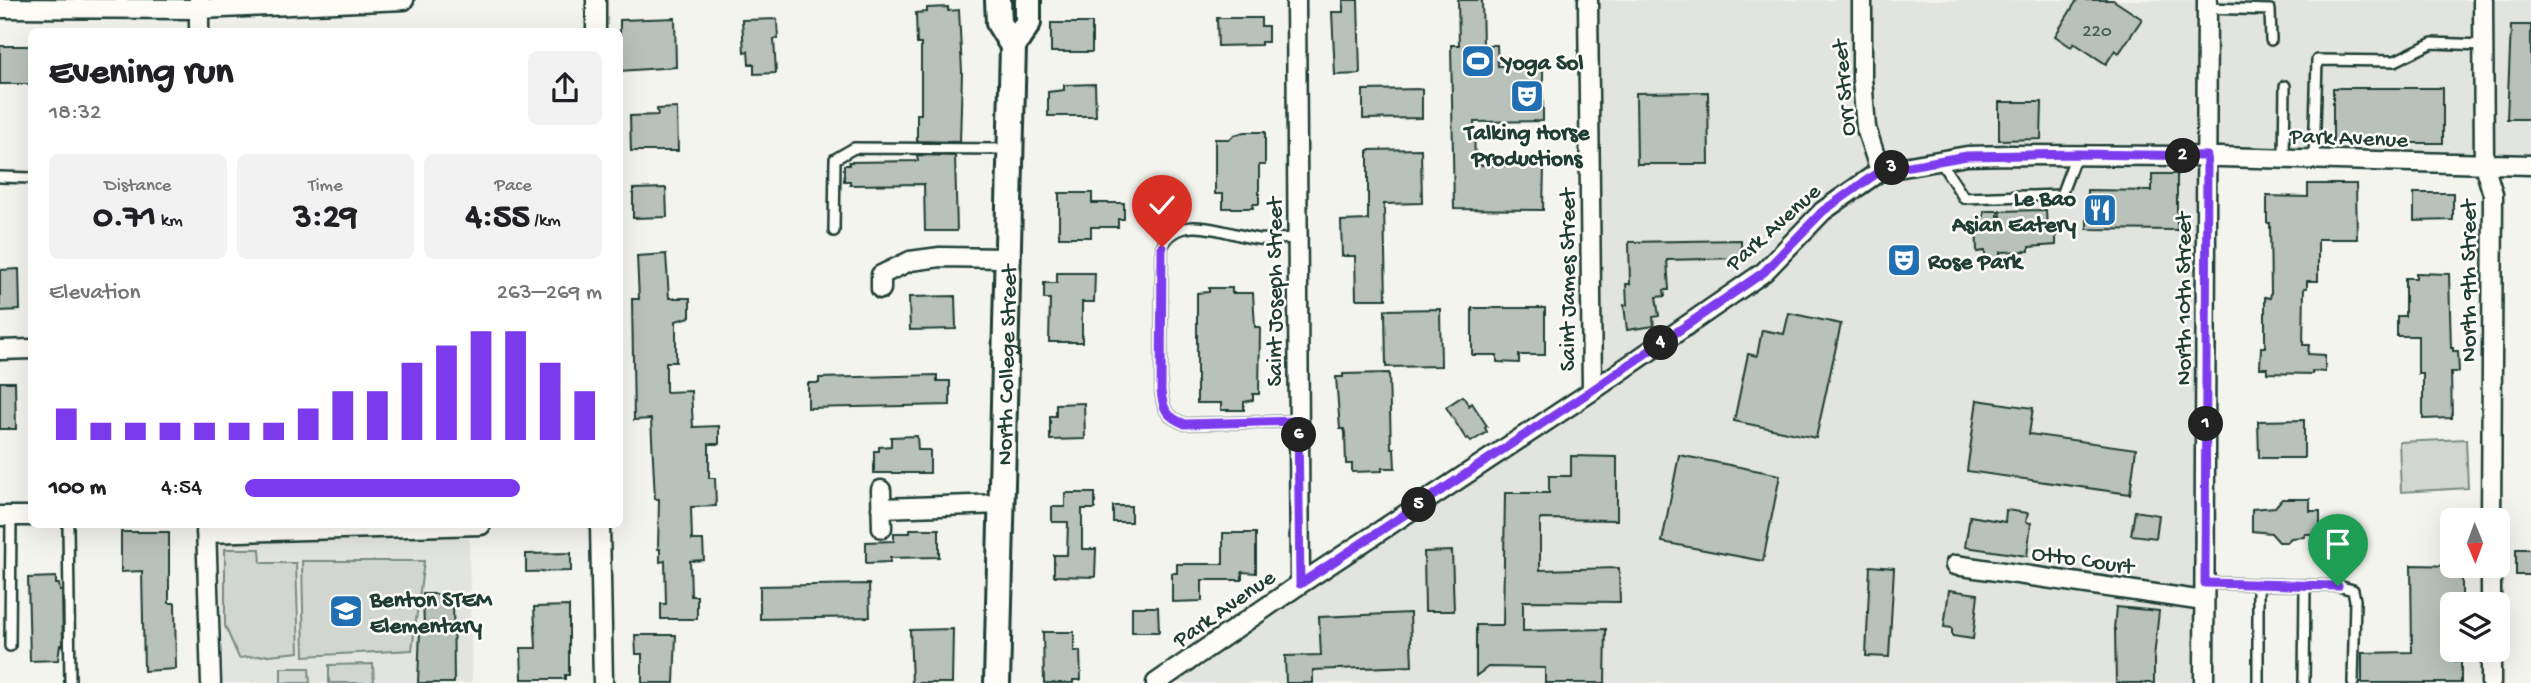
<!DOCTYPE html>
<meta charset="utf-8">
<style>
:root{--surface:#fff;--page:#f2f2f2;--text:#202124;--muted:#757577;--accent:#7c3aed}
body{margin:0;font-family:"Gochi Hand",sans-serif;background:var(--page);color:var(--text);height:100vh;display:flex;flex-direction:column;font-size:26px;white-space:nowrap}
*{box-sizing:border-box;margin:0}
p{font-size:23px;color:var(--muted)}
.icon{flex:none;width:38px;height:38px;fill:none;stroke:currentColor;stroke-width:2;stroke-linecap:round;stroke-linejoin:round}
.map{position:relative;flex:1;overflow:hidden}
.drawer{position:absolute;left:28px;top:28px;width:595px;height:500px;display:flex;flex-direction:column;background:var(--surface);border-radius:10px;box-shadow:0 7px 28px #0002}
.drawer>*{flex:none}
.needle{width:46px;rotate:179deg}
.fabs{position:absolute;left:2440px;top:508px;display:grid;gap:14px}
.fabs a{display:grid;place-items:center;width:70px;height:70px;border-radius:10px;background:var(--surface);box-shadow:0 7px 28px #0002;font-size:35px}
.pin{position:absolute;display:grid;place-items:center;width:60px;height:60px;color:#fff;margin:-72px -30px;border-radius:50% 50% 50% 0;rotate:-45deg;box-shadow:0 0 7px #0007}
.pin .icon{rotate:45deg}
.km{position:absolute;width:35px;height:35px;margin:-18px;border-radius:50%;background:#222;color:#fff;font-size:19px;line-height:35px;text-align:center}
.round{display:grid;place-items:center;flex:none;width:74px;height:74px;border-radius:10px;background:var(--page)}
.headline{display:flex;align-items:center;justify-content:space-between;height:119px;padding:0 21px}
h1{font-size:38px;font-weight:700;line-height:52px}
.stats{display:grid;grid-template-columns:repeat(3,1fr);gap:10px;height:119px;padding:7px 21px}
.stats div{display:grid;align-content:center;border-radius:10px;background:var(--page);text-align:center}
.stats b{font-size:35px;font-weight:700}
.stats small{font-size:19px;font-weight:400}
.stats p{font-size:19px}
.chart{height:196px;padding:14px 21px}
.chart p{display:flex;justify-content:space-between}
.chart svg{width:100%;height:126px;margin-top:7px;stroke:var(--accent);stroke-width:6}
ul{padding:0 21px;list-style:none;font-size:23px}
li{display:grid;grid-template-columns:112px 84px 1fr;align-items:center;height:52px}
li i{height:18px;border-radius:9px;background:var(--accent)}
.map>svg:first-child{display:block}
</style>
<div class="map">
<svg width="2531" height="683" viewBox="0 0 2531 683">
<rect width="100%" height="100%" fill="#f4f4ef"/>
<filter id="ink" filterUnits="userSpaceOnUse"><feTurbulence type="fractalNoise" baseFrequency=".0143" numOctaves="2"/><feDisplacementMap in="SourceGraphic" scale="14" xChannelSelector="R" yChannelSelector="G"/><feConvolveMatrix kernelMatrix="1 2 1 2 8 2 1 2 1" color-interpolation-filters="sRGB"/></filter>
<g filter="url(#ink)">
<path fill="#e2e5df" d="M1586 0H2531V165L2207 157 2204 683H1158L1591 391Z
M469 538 472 683H223L219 540Z"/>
<path fill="#d1d6d1" stroke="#788a82" stroke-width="2" d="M2466 439 2468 488 2401 492 2399 442Z
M225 549H260L261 563H296L299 652 239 658 225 626Z
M302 561H424L412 650 304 656Z
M373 664 374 683H329V665Z
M281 668H309L310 683H281Z"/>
<path fill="#b9c1bb" stroke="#1f3d34" stroke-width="2" d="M1343 0H1358L1360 74 1335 75 1332 12H1343Z
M1458 0H1482L1483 45H1497L1498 66 1543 65V121L1474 122 1475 165 1544 166 1543 210 1454 209 1451 45H1459Z
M2077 0H2113L2142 19 2119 53 2115 50 2106 64 2074 43 2071 47 2055 36Z
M948 7V11L959 10 962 72 960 142 917 141V114H921V44H917L916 13 927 12V8Z
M675 18 676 67 620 71V20Z
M1217 18H1261V26H1268V42H1261V45L1218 46Z
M777 19 778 39H774L776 73 754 74V64H749L748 51 744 52 742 20Z
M1051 23H1092V52H1051Z
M2511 25H2531V119H2507Z
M0 46H30V84H0Z
M1095 84 1096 116H1048V92L1064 90V85Z
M2333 88H2443V143H2333Z
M1422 89V118L1363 119V90Z
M1708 92 1709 164H1637L1636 93Z
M1999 102H2042L2041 139 1999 140Z
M677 108 678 151H631L630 116 658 115 657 109Z
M1245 132H1265V165H1259V204H1253V208H1223V194H1215V139H1230L1234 135Z
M1421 149 1422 203 1384 204 1386 299H1356L1355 256H1342L1341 221 1368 220V150Z
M917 155 955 156 957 231H925L924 184 850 185V181H844V165H849V162L918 161Z
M2152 174H2177V230L2087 229V190L2152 191Z
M2308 184H2356L2357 239H2318V281H2307V288H2304L2303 345H2309L2308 354 2325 355V372L2312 371V374L2267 373V368H2260L2261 347H2265V297L2270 298 2271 294 2270 223H2267V196L2308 197Z
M666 188 667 217 633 218V189Z
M1059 193H1092V203H1124V219H1118V227H1091V237H1059Z
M2414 193H2453V220L2414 221Z
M2046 210 2047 229 2056 228V245L2029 247V251L2000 252V265L1985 266V251L1977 252 1976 217 1984 216V211H1998V216H2001L2000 211Z
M1741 240V258L1667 260 1669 290H1664L1665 296 1656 297 1659 316 1653 317 1654 326 1627 330 1624 305H1627L1626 284H1630L1629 242Z
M666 254 669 298H690V317L676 321V362H666V392L691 391 693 427 719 426V444H709V478H715L716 506 691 507 692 540H703L704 560 690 561 691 596H697V619H661V604H666L665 561 660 562V549H658L659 499H655L651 419 634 420 632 299H639L637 256Z
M19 269 20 310 0 311V270Z
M1057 273H1095L1094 302H1082V342H1049L1050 299H1044V283H1057Z
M2416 273 2449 274 2451 348H2453V351H2458L2459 372H2451L2452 418 2423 419V374H2418V336H2397V316H2405V278H2416Z
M1209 288H1232V293H1253L1255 327H1260L1259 394H1253V400L1244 402V410H1221V403H1197V293L1209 292Z
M955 296 956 329 910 330 909 297Z
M1472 308H1545V355H1519V363L1497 362V355H1472Z
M1440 309 1441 366 1386 367 1385 310Z
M1789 313 1841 324 1816 438 1734 421 1748 354 1757 356 1762 330 1784 334Z
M1389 373 1391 448H1394L1395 468H1382V471L1352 472V464H1346L1345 433 1344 429H1340L1336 377H1343V374Z
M937 375V381H950V405L808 408V383H819V378Z
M0 382H15L16 429H0Z
M1463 396 1469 406 1472 403 1487 426 1485 428 1487 432 1471 442 1468 438 1466 439 1446 407Z
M1977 400 2033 408 2029 434 2136 449 2130 494 1967 471Z
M1084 403 1085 439 1050 440V416H1056V404Z
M2304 420V458H2259L2258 421Z
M917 436 918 450H930V473H874V451H879V447L891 446V437Z
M1679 455 1780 475 1763 561 1662 542Z
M1571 456 1617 457V520L1540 519V570L1619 568 1620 602 1523 601V631L1606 629 1605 683H1545V668L1488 667 1476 676V625H1503L1505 493H1549V476H1571Z
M1065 493H1095V509H1082V549H1096L1095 577 1054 576V555H1067L1068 522H1052V507H1065Z
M2282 499H2310V511H2320V534H2305L2304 537 2291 538 2287 542H2279L2271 533 2252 531V509L2275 507Z
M1113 506H1131V522H1113Z
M2006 510 2028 513 2026 522 2031 523 2027 556 1965 547 1970 516 2005 522Z
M2135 511 2159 515 2156 538 2131 535Z
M910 529H939V557L890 558V562L866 563V542L894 541V533H910Z
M121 532H169V603H175L176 669 144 671 142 571 121 572Z
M1223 533H1256V573L1242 572V580H1202V601L1172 602V573H1177V564H1223Z
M2516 549H2531V575H2516Z
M1452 551 1454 611H1425L1424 552Z
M571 553V571L526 572V554Z
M2411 565 2462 566V598H2452V653H2455V661L2461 660V683H2362V653L2412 652Z
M1870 566 1894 568 1889 657 1866 656Z
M56 577V584H59L60 591H62L63 645H60L58 660 30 661 28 578Z
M869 584 870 617 760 619V586Z
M1949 590 1978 594 1973 639 1952 636V628L1944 627Z
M423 594H453L454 683H418L420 629H424Z
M569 606V675H565V679H522L521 648H536L534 607Z
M1132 607H1158L1159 632H1132Z
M2116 607 2159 611 2154 658V683H2116L2115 629H2114Z
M1410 613 1412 666 1313 670V683H1286L1285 656 1321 655 1319 617Z
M953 629 952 683H912L910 630Z
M1043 632H1074V651H1080L1081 680H1073V683H1044Z
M635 635H676L674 683H642V654H636Z"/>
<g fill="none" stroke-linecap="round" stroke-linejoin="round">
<g stroke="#1f3d34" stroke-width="14">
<path id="service" d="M2207 8 2270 10 2271 40
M2284 159 2285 86
M2314 160 2317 60 2395 61 2432 43 2484 45
M1940 161 1964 198 2061 195 2076 155
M0 177 32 178
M834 231 835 159 854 148 1008 149
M1297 238C1284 238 1271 240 1258 239 1228 235 1179 210 1162 247L1161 391C1163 410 1167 417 1185 424L1299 421
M68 525 70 683
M2205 583 2338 586 2353 590 2355 600 2353 683
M10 646 11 516
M2258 683V584
M2304 683 2305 585"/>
</g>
<g stroke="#1f3d34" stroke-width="23">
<path id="minor" d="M199 0V32
M596 0V32
M1296 0 1300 584
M1588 0 1592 391
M1862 0V78L1866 128 1880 171
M2483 0 2484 165 2493 194 2491 520
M0 8 199 9 404 0
M881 289V275L910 261 940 257 1007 258
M0 350 32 349
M881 490 882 528
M881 508 1003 504
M0 516H32
M206 525 211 683
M600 525 603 683
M206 533 481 525
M1955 565 2204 601
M2491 604V565
M1156 683 1300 584 1592 391 1764 272 1823 211 1880 171 1967 156 2010 155 2183 156 2531 165
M2204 683 2207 0
M2491 683V649"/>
</g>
<g stroke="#1f3d34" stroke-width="30">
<g id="secondary">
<path d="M1013 46 1028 23V0"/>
<path id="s1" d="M997 683 1013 46 999 23 998 0"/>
</g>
</g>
<use href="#service" stroke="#fdfcf7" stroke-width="9"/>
<use href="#minor" stroke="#fdfcf7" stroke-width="18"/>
<use href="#secondary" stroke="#fdfcf7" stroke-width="24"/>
</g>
</g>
<g fill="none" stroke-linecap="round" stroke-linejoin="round" filter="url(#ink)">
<g stroke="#fff" stroke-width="14">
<path id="route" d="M1162 247 1161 391C1163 410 1167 417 1185 424L1298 421 1300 584 1591 391 1764 272 1823 211 1880 171 1967 156 2079 154 2207 156 2205 583 2338 586"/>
</g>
<use href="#route" stroke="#7c3aed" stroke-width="9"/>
</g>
<defs>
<g id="stadium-square" transform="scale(1.75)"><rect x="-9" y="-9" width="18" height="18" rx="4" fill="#1f6fb2" stroke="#fdfcf7"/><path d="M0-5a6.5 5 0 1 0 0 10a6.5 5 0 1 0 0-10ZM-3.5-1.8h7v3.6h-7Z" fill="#fff"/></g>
<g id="theatre-square" transform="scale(1.75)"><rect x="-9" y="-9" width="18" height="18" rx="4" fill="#1f6fb2" stroke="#fdfcf7"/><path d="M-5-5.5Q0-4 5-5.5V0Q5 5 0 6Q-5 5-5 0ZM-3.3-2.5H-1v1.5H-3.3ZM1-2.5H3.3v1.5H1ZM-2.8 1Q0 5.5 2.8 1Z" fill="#fff"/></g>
<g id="restaurant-square" transform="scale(1.75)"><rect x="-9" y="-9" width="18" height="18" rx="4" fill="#1f6fb2" stroke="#fdfcf7"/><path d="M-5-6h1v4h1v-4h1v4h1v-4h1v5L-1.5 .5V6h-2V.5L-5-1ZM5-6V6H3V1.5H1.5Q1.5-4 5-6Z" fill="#fff"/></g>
<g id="school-square" transform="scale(1.75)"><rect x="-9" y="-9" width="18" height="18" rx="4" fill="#1f6fb2" stroke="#fdfcf7"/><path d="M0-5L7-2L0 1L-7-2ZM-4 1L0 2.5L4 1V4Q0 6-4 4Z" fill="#fff"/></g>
</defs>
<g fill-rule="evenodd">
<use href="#stadium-square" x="1478" y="61"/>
<use href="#theatre-square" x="1527" y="96"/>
<use href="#restaurant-square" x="2100" y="210"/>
<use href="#theatre-square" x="1904" y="260"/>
<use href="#school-square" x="346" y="611"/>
</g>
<g text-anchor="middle" stroke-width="5" stroke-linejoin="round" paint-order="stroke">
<g font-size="19" fill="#465e56">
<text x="2097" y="36">220</text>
</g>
<g font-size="23" font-weight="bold" fill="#1f3d34" stroke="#fdfcf7" text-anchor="start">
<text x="1502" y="69">Yoga Sol</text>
<text x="1527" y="139" text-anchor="middle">Talking Horse<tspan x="1527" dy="26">Productions</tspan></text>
<text x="2076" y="205" text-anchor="end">Le Bao<tspan x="2076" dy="26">Asian Eatery</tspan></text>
<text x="1928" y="268">Rose Park</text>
<text x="370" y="606">Benton STEM<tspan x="370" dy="26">Elementary</tspan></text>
</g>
<g font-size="23" fill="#1f3d34" stroke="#fdfcf7">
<text transform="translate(1842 88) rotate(-95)" y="8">Orr Street</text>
<text transform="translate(2349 136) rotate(2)" y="8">Park Avenue</text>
<text transform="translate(1772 226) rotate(-42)" y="8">Park Avenue</text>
<text transform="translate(1566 280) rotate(-90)" y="8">Saint James Street</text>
<text transform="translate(2467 281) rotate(-90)" y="8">North 9th Street</text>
<text transform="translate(1273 292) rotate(-90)" y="8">Saint Joseph Street</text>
<text transform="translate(2182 299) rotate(-90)" y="8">North 10th Street</text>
<text dy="8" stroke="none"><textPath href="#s1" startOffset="318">North College Street</textPath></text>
<text transform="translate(2083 558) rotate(8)" y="8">Otto Court</text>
<text transform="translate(1223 607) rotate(-35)" y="8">Park Avenue</text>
</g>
</g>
</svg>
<div class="fabs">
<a><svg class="needle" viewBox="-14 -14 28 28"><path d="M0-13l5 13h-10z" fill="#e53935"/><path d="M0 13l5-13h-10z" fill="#757577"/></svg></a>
<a><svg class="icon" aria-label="layers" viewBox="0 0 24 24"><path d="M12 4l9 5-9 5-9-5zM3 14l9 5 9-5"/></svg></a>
</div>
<div class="pin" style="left:2338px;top:586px;background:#1e9e55"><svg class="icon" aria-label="arrive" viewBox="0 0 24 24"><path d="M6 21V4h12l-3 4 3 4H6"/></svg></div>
<div class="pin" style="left:1162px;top:247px;background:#d93025"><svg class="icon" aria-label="check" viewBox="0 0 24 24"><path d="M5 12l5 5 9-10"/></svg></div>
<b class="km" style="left:2206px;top:424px">1</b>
<b class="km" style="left:2183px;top:156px">2</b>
<b class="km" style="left:1892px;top:168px">3</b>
<b class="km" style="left:1661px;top:343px">4</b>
<b class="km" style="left:1419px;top:505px">5</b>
<b class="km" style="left:1299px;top:435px">6</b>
<section class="drawer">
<div class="headline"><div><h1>Evening run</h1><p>18:32</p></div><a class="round"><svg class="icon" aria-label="share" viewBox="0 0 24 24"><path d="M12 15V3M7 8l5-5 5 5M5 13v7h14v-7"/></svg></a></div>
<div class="stats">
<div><p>Distance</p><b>0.71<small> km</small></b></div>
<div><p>Time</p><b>3:29</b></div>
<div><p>Pace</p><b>4:55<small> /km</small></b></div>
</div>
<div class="chart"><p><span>Elevation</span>263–269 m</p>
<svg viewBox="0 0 160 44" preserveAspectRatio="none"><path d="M5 44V33M15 44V38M25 44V38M35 44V38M45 44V38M55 44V38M65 44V38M75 44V33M85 44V27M95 44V27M105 44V17M115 44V11M125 44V6M135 44V6M145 44V17M155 44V27"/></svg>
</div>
<ul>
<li><b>100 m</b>4:54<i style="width:77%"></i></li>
</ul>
</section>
</div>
